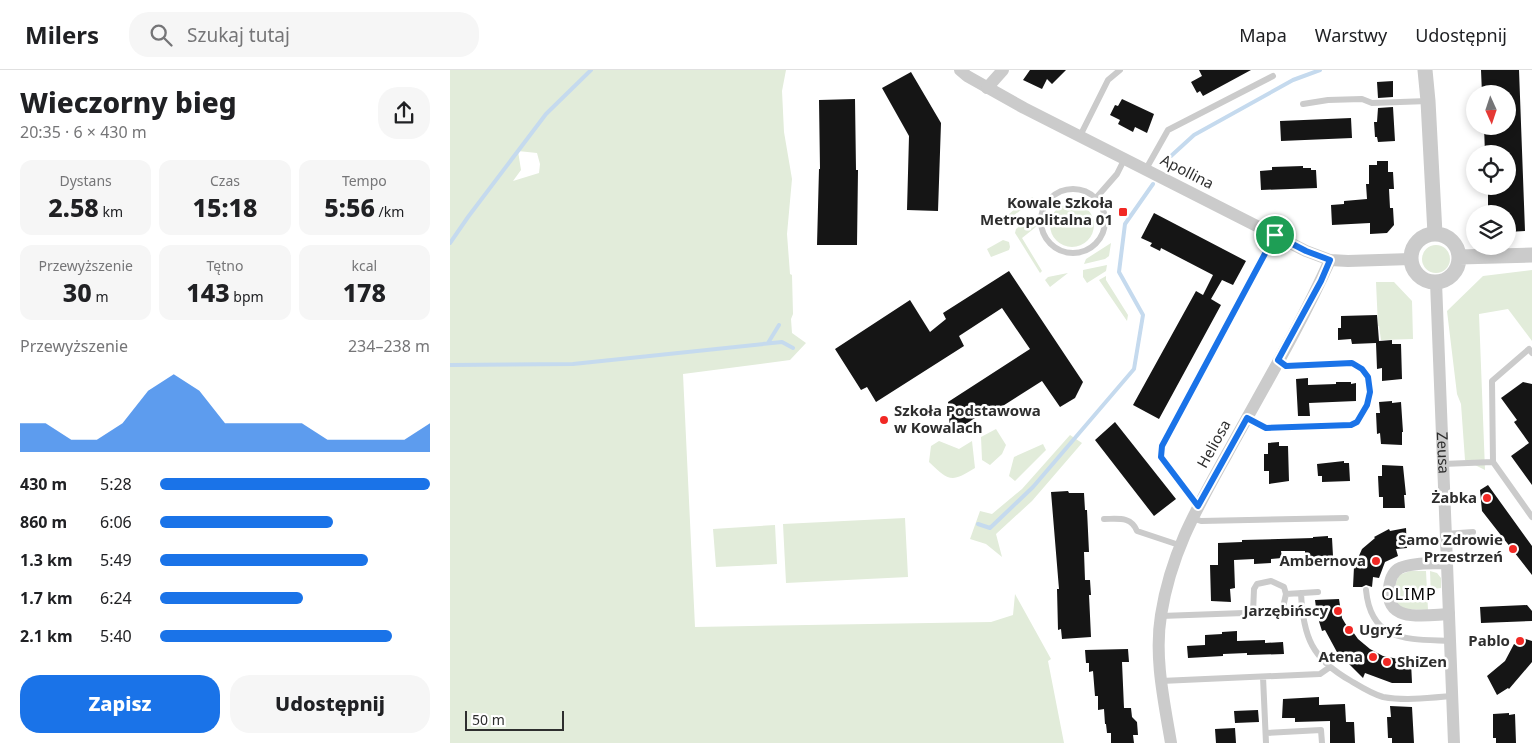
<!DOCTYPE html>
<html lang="pl">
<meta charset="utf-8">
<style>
:root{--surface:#fff;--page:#f6f6f6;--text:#202124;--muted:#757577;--line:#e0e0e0;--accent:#1a73e8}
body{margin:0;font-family:"Noto Sans",sans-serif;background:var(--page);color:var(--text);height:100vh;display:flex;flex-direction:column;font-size:19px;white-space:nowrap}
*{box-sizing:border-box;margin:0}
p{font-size:16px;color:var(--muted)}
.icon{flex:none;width:28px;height:28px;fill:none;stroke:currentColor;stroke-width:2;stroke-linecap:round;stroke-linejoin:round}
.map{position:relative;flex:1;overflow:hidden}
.side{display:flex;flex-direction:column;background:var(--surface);width:450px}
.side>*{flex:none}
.needle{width:32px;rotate:177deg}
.controls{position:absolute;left:1016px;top:15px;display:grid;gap:10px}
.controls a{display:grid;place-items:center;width:50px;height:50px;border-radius:50%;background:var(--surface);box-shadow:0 2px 8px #0003;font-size:25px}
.scale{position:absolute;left:15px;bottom:12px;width:99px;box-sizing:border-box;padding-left:5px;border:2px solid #2e2e2e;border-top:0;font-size:14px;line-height:18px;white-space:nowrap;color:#2e2e2e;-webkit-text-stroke:4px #fff;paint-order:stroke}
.pin{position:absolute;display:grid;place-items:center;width:42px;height:42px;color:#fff;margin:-21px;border:2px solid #fff;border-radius:50%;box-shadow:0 1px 5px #0007}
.round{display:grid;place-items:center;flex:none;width:52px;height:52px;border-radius:20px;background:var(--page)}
.headline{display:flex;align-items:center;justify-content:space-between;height:85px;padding:0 20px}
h1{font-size:28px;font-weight:800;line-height:38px}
.stats{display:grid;grid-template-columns:repeat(3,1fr);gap:8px;height:85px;padding:5px 20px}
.stats div{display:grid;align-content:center;border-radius:12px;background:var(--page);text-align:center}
.stats b{font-size:25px;font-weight:800}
.stats small{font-size:14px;font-weight:400}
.stats p{font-size:14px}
.chart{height:140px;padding:10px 20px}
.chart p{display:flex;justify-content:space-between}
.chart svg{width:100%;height:90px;margin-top:5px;fill:var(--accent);opacity:.7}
.button{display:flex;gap:10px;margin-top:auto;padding:10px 20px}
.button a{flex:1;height:58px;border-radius:20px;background:var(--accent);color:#fff;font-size:20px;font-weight:800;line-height:58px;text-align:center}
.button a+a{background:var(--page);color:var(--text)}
ul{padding:0 20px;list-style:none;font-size:16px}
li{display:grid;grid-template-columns:80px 60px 1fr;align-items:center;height:38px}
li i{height:12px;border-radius:6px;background:var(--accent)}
header{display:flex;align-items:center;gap:30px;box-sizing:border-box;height:70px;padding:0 25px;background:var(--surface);border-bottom:1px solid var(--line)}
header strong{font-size:24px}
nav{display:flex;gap:28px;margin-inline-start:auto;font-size:18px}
.search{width:350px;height:45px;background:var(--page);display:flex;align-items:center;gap:12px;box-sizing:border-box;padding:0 18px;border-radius:20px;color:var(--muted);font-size:19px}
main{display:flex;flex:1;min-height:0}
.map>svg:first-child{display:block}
</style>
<header>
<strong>Milers</strong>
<div class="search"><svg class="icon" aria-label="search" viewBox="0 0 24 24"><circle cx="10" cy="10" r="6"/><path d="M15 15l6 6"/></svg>Szukaj tutaj</div>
<nav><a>Mapa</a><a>Warstwy</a><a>Udostępnij</a></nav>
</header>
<main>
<section class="side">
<div class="headline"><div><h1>Wieczorny bieg</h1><p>20:35 · 6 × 430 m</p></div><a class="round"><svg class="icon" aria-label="share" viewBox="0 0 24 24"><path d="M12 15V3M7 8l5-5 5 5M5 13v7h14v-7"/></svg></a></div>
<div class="stats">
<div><p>Dystans</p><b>2.58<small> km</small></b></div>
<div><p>Czas</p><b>15:18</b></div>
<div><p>Tempo</p><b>5:56<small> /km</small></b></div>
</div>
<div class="stats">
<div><p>Przewyższenie</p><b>30<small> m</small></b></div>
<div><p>Tętno</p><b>143<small> bpm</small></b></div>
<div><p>kcal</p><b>178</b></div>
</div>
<div class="chart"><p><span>Przewyższenie</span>234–238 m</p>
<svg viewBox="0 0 160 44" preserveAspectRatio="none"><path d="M0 44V30L10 30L20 38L30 38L40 30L50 14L60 6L70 14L80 30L90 30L100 30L110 30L120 38L130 38L140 38L150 38L160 30V44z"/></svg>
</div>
<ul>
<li><b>430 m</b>5:28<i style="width:100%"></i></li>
<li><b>860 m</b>6:06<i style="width:64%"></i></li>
<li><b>1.3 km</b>5:49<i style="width:77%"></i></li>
<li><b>1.7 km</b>6:24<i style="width:53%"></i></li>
<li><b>2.1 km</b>5:40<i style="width:86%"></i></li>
</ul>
<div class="button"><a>Zapisz</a><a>Udostępnij</a></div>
</section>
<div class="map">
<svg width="1082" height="673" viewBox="0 0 1082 673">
<rect width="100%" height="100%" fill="#fff"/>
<path fill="#e2ecda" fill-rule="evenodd" d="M0 0H336L332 21 334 62 342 109 337 164 340 204 342 205 343 244 341 249 342 263 356 273 340 290 233 304 245 557 541 552 563 545 565 524 601 589 598 591 614 673H0ZM68 81 87 83 90 94 89 103 63 111 71 100Z
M583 127 582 133 576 136 559 149 558 145 575 130Z
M600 155a22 22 0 1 1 44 0a22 22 0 1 1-44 0Z
M576 151 585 153 587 156 572 168 592 201 590 203 565 163 566 159Z
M553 170 559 172 560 177 559 180 541 187 537 179Z
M661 173 659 186 655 189 634 194 636 189Z
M972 189a14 14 0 1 1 28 0a14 14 0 1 1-28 0Z
M657 195 656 201 637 213 633 207V200Z
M1082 200V271L1058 239 1029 244 1035 400 1015 390 1011 334 1007 324 997 241 1033 206Z
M618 203 600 217 595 210 598 207Z
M656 206V210L678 245 677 251 649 210Z
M926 212H944L962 231 963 269 931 270 929 256H928Z
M546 359 556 375 552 384 540 395 532 390 531 367Z
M620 365 632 373 582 431 546 464 552 487 536 474 520 469 530 441 542 444 572 419Z
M489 371 509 379 522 371 525 398C501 413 499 411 479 392L481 376Z
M593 374 596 380 565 411 559 406 564 387Z
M455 448 458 507 336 513 333 454Z
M325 455 327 494 266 497 263 459Z
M960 501H976L978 540 950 539C942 527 943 519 949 505Z
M980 501 987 503 991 508V518L983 519 984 527H981Z"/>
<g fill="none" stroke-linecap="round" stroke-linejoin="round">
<path stroke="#c5daee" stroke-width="4" d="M721 86 744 65 843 10 870 0
M0 173 18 147 96 44 141 0
M318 273 329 255
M0 295 123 294 332 272 343 278
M528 454 540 458 583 417 684 299 693 245 669 202 675 154 703 114"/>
</g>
<path fill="#151515" d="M580 0H616L602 14 597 9 592 19 573 10Z
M749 0H801L753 26 750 21 747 23 741 12 752 6Z
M1031 0H1069L1075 161 1058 162V144H1038V116H1058V84H1035L1034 56H1058V24H1032Z
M461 2 491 53 488 141 457 140 459 66 432 18Z
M943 11V27L928 28 927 12Z
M405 29 406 100H408L407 175H367L369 99H370L369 30Z
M672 29 704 44 697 63 685 57 683 62 668 54 670 50 660 45 665 35 668 36Z
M943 37 945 71 928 72 927 67H925L924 52H927L928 38Z
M901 48 902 68 831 71 830 51Z
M927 91H938V102H943L944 119H939L940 138H943L944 155 937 163 920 164V153L882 155 881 135 894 134V131L917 129 916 114H919V95H927Z
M853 96V98H861V100H866L867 118 811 120 810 101 822 100V97Z
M704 143 796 191 783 215 772 210 761 229 771 235 709 349 683 335 746 221 753 225 763 205 711 178 710 181 700 176 702 173 691 168Z
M559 201 633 312 625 328 610 337 592 311 537 346 534 342 510 358 500 359 498 332 580 279 552 238 509 266 514 276 426 332 417 317 411 320 385 279 460 230 480 262 496 249 493 243Z
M927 245 929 271 942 270V274H951L952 309 932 311V298L927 299 926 273 902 274 901 269 888 270V258H891V246Z
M858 308V315L886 314V312H901V314L906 313V331L859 333 860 346H848L846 309Z
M1073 312 1082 314V415L1061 386 1079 373 1064 352 1067 350 1051 328Z
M942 331V333L951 332 953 362H952V375L931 374 930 363 927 364 926 343H930L929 332Z
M665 352 726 429 704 446 645 370Z
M829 372V376H838L839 411 819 414V401H814V384H818V373Z
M894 391V393H899L900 411 872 412V406H868L867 394Z
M932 395 953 396 956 425H954L955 438H933V427H929L928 406H932Z
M1038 415 1082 476V505L1032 441 1030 420Z
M618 421 619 423H634L635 440H637L639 482H634L635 510H640L641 525H639L641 567 612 569 611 559 608 560 607 519H609L601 422Z
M956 458 957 478 946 479 948 486 935 492 929 508 923 507 922 517 916 515 912 517H903L904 497 912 479 925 468 924 467 939 459 940 461Z
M878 466V468H882L883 486 855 487V481H831L832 488 821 489V493L804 494V489L784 490 785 518 780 519 781 532 761 531 760 495H768V473L792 472V470L863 468V467Z
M889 529 892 548 901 563 903 562 908 569 920 579 933 586 953 590V592H961L962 613H942L915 603 913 608 889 584H888L875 560 872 561 867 545 865 530Z
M1077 535 1082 541V551L1031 553 1030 537Z
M787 561V571L815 570V573L833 572 834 584 797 585V583L773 584V586L738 588 737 576 755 575V565L772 564V562Z
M1069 567 1082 571V592L1059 619 1058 618 1047 625 1037 606 1055 591 1064 574 1066 575Z
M678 579 679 592H672L674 638H681L682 647 687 652 688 665H683L684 673H661V663H657L656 654H655L654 639 648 640V626H645L643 601 639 602V593H636L635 580Z
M869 627V635L895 634 896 652H904L905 673H880V651L845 652V648H832L833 629Z
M940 636 962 637 964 673H942V668H938L937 647H941Z
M808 640 809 652 785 653 784 641Z
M1059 643V645L1065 644 1066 673H1046V668H1043V644Z
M785 658 786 673H766L765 659Z"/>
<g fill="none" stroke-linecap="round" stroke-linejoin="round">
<path stroke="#cbcbcb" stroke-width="6" d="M853 34 878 30 912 29 922 33 978 31
M630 66 658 10 670 0
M696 99 718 60 823 6
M591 151a32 32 0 1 1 64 0a32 32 0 1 1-64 0Z
M646 128 667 104 675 88
M1082 283 1079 279 1042 311 1043 392 1082 447
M797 348 816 358 901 355 907 352 917 335 920 322 918 307 912 299 902 293 836 296 828 290
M993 394 1043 392
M748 436 711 387 712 376 825 165
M742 448 751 451 896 448
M654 449C668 449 681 446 687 461L729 475
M995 464 1023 462
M916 520C921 573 959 569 1000 571
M851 523C853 567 862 589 901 611 911 617 922 624 933 627 955 631 980 628 1002 626
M836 524 868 522
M803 543 804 519 807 514 821 511 834 517 836 524 832 542
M711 546 852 541
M813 607 816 673
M711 611 870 604 880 597
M816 663 871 660 872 673"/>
<g stroke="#cbcbcb" stroke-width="12">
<path d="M510 0 517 6 574 38 856 181 880 190 898 191 961 189"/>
<path d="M537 18 553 0"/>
<path id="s1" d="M986 212 1004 673"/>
<path d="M997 493C983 494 963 492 950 498 943 501 940 510 939 518 935 554 976 545 999 544"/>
<path d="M721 673C714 631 704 587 711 545 721 482 747 438 777 384 812 320 850 257 880 190"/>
</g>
<path stroke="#cbcbcb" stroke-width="15" d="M975 0 978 31 985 164
M961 188a24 24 0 1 1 48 0a24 24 0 1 1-48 0Z
M1009 187 1082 185"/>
</g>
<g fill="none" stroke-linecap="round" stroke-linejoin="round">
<g stroke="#fff" stroke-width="10">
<path id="route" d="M825 165 856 181 880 190 871 211 828 290 836 296 902 293 912 299 918 307 920 322 917 335 907 352 901 355 816 358 797 348 748 436 711 387 712 376Z"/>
</g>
<use href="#route" stroke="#1a73e8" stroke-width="6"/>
</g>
<g fill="#f12824" stroke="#fff" stroke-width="2">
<rect x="668" y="137" width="10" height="10" rx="2.5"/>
<circle cx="434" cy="350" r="5"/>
<circle cx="1037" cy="428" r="5"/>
<circle cx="1063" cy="479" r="5"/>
<circle cx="926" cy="491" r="5"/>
<circle cx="888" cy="541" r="5"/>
<circle cx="899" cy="560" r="5"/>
<circle cx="1070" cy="571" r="5"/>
<circle cx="923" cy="587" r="5"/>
<circle cx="937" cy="592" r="5"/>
</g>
<g text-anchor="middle" stroke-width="5" stroke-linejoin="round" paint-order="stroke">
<g font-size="15" fill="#2e2e2e" stroke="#fff">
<text transform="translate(737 102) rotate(27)" y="5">Apollina</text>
<text transform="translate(764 374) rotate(-61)" y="5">Heliosa</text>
<text dy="5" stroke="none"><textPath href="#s1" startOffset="171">Zeusa</textPath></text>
</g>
<g font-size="15" font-weight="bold" fill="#2e2e2e" stroke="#fff" text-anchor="end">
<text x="663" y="138">Kowale Szkoła<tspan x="663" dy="17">Metropolitalna 01</tspan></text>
<text x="444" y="346" text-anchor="start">Szkoła Podstawowa<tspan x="444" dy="17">w Kowalach</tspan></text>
<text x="1027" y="433">Żabka</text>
<text x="1053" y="475">Samo Zdrowie<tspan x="1053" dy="17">Przestrzeń</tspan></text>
<text x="916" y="496">Ambernova</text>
<text x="878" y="546">Jarzębińscy</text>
<text x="909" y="565" text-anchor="start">Ugryź</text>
<text x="1060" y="576">Pablo</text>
<text x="913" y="592">Atena</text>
<text x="947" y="597" text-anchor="start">ShiZen</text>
</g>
<g font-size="16" letter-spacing="1" fill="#000" stroke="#fff">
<text x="959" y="530">OLIMP</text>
</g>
</g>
</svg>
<div class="controls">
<a><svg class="needle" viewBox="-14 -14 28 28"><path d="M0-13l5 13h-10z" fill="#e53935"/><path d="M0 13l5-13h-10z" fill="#757577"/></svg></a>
<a><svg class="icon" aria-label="locate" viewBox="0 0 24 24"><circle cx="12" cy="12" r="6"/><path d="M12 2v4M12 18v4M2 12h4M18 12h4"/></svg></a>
<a><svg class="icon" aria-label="layers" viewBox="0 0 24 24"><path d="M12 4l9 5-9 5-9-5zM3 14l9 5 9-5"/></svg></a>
</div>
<div class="scale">50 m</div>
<div class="pin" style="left:825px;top:165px;background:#1e9e55"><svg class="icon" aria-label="arrive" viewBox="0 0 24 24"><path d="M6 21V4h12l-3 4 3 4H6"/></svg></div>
</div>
</main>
